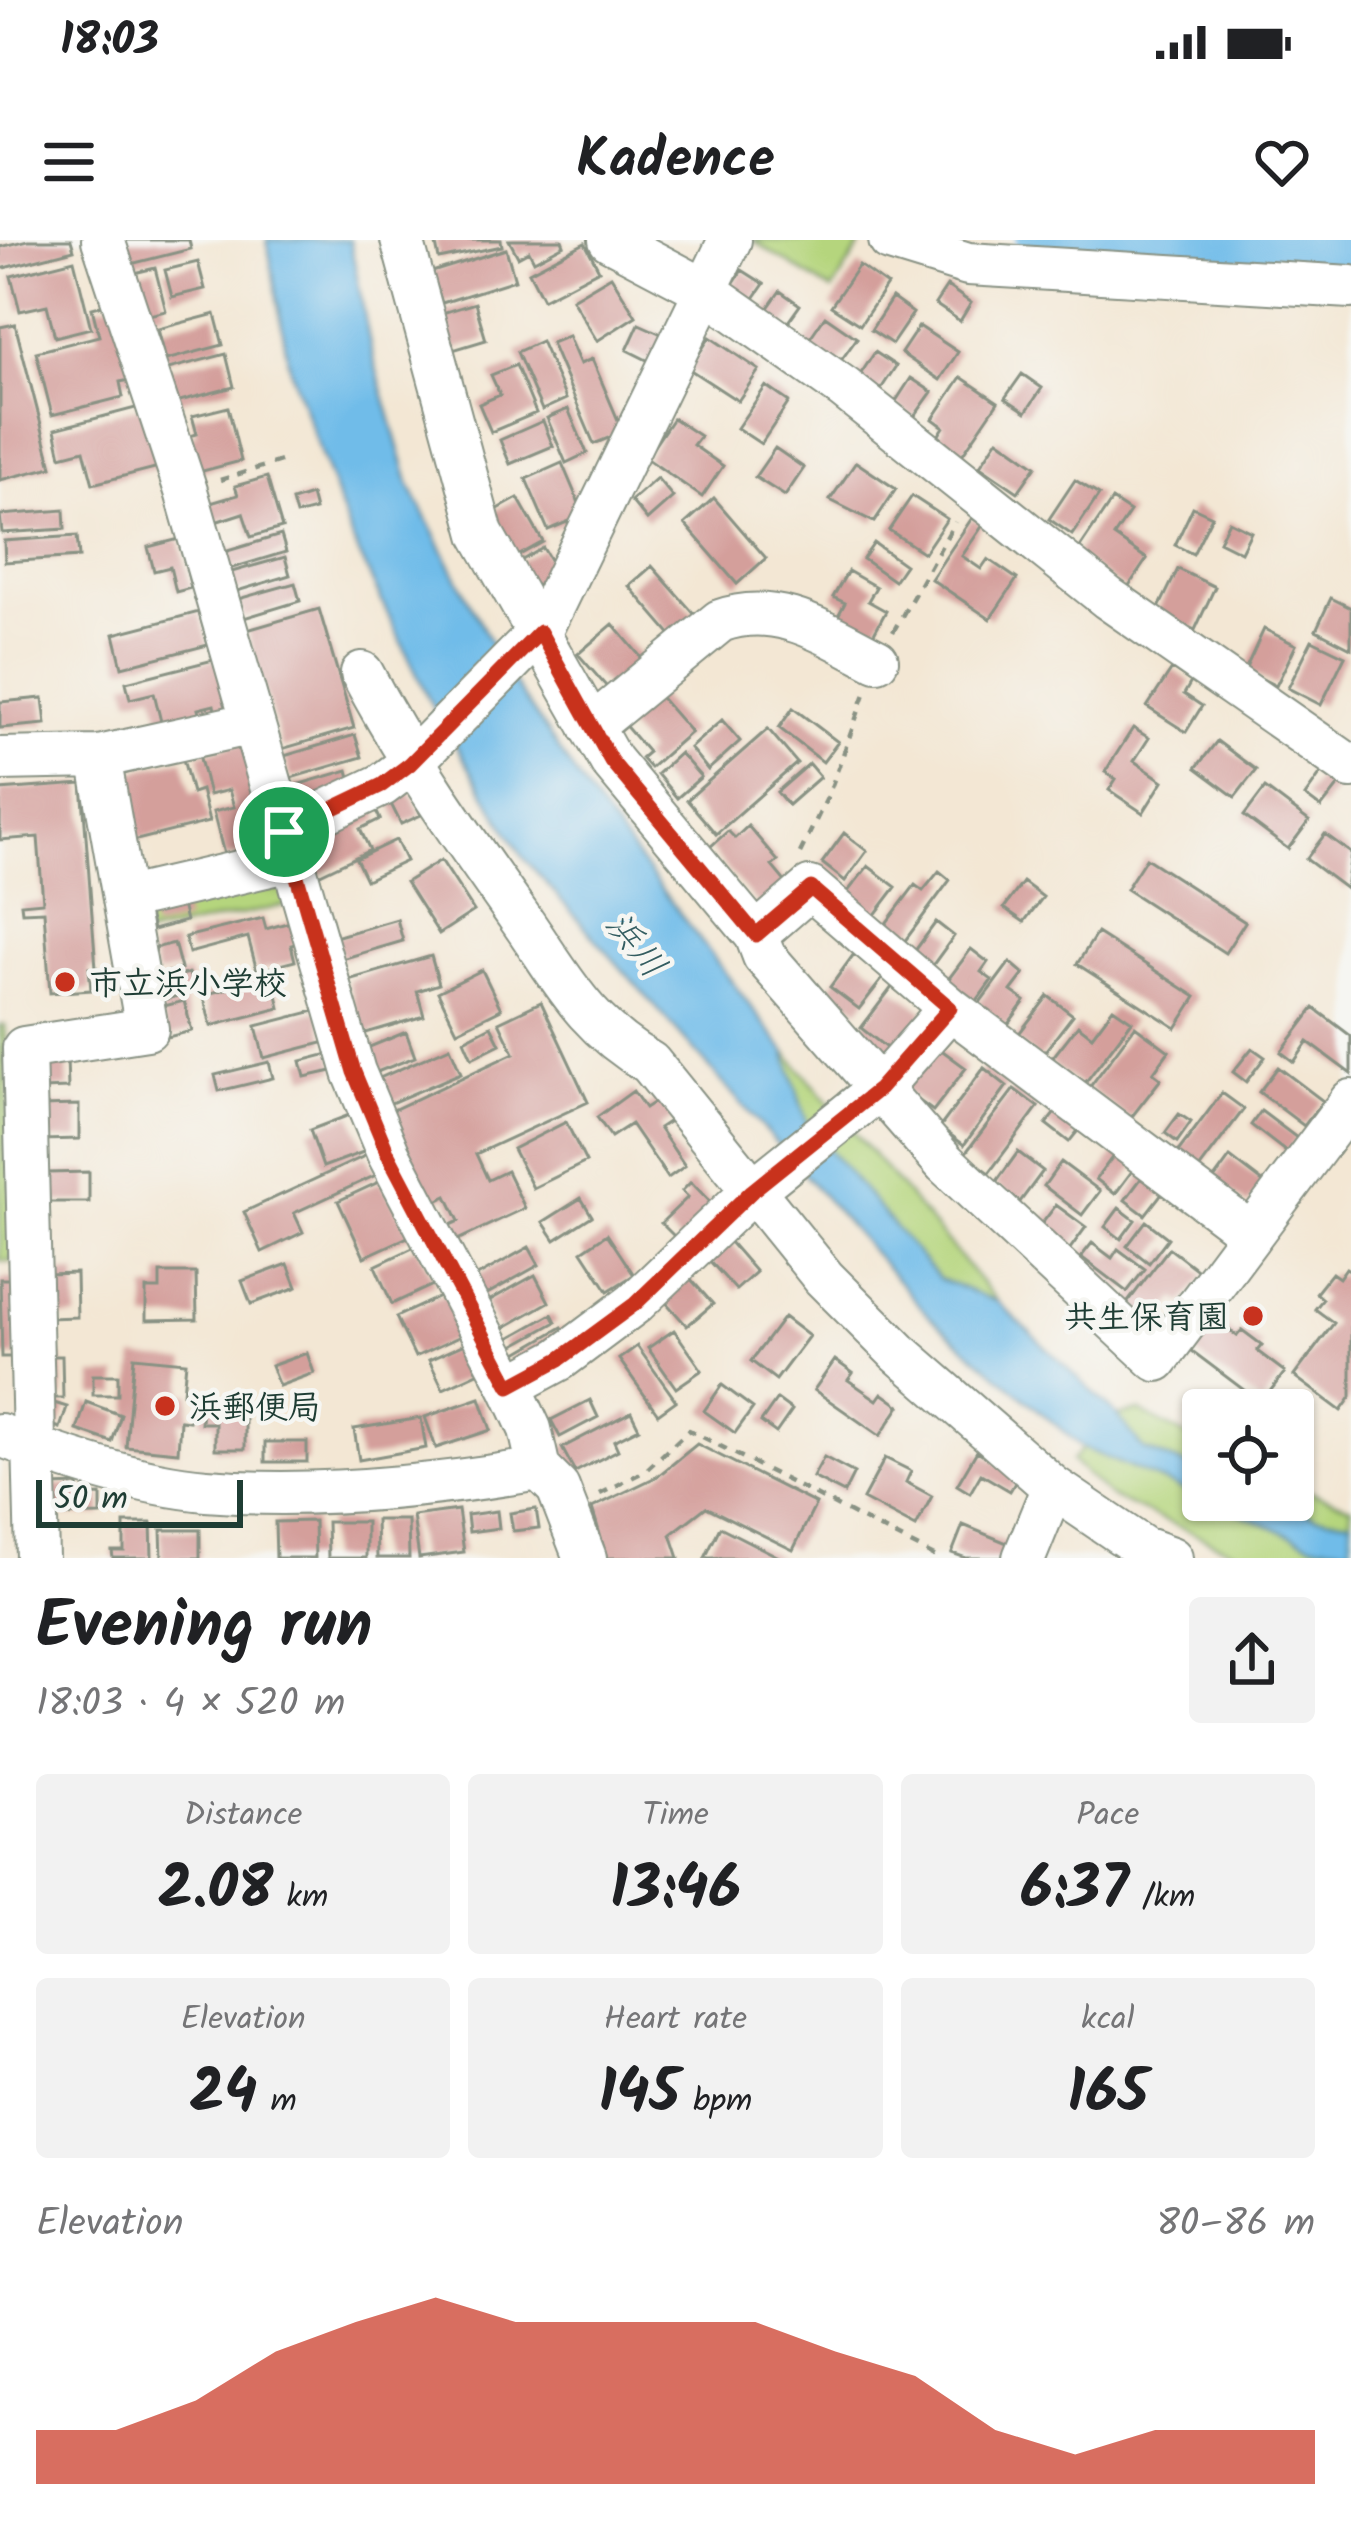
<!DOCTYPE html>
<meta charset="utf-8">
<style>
:root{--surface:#fff;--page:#f2f2f2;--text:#202124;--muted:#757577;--accent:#c8321e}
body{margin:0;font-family:Kalam,"Klee One",sans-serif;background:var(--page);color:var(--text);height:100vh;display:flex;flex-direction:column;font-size:45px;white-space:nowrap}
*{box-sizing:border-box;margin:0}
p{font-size:39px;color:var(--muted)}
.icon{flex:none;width:66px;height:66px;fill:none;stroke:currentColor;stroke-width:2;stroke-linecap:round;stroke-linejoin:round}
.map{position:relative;height:1318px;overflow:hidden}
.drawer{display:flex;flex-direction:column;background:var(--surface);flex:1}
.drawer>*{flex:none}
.controls{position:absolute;left:1182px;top:1149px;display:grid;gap:24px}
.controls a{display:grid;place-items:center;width:132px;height:132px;border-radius:12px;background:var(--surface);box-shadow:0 3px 9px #0004;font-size:60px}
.scale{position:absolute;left:36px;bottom:30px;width:207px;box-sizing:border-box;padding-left:12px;border:6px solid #1f3d34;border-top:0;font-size:33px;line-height:42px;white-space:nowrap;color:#1f3d34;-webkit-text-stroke:9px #f6f6f2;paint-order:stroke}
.pin{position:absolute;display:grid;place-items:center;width:102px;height:102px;color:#fff;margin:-51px;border:6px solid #fff;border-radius:50%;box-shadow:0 3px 12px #0007}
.round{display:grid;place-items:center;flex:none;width:126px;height:126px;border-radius:12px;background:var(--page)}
.summary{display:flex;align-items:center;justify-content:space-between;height:204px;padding:0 36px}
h1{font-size:66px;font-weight:800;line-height:90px}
.metrics{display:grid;grid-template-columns:repeat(3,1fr);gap:18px;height:204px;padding:12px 36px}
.metrics div{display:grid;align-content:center;border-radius:12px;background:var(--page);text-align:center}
.metrics b{font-size:60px;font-weight:800}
.metrics small{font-size:33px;font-weight:400}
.metrics p{font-size:33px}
.chart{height:336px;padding:24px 36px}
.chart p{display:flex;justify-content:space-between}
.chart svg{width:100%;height:216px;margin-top:12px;fill:var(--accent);opacity:.7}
.status{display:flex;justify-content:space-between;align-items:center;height:84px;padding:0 60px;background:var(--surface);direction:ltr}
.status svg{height:33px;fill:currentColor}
header{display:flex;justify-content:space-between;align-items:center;height:156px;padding:0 36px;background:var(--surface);font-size:54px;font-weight:800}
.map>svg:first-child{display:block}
</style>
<div class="status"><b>18:03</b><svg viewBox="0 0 49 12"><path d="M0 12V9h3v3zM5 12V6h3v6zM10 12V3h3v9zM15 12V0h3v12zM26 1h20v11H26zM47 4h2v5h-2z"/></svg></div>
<header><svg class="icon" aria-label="menu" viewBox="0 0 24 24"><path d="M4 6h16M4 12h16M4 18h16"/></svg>Kadence<svg class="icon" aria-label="heart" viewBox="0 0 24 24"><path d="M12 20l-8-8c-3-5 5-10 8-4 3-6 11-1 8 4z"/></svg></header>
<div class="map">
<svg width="1351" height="1318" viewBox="0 0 1351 1318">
<rect width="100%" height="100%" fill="#f6f6f2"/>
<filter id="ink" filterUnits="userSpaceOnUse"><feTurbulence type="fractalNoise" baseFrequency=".00833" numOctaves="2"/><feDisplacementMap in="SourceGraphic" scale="24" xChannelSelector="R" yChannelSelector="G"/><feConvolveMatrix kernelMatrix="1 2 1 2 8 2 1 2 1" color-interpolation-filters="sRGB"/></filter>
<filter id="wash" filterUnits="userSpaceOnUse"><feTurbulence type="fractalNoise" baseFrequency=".004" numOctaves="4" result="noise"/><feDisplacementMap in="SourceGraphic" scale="48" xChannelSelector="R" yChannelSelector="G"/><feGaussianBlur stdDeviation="2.7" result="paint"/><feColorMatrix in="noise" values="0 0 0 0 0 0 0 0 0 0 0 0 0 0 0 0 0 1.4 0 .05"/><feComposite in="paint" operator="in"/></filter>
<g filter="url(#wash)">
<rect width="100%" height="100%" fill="#f3e7d4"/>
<path fill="#b5d57d" stroke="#6a8958" stroke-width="3" d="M752 0H864L832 51Z
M287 632 296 663 144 696 137 663Z
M5 785 12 1021H0V786Z
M785 811 998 1062 939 1039 806 884Z
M1139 1171 1203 1205V1232L1143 1209 1117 1176Z
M1083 1208 1313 1304 1351 1308V1318H1250L1109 1256 1072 1221Z
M1293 1246 1351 1266V1280L1315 1276 1275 1260H1293Z"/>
<path fill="#6fbce9" stroke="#477c8e" stroke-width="3" d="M267 0H350L371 110 410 246 503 427 592 559 785 811 807 884 939 1039 998 1062 1117 1175 1143 1209 1203 1232V1260H1275L1315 1276 1351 1280V1308L1313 1304 1083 1208 931 1078 523 617 432 466 351 297 289 126Z"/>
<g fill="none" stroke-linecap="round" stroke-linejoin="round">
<path stroke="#6fbce9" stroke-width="51" d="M1041 0 1351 19"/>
</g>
<g id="blocks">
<path fill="#d49f9b" d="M28 0H71L74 10 0 29V7Z
M125 0H189L191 9 131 24Z
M435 0H501L502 6 439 19Z
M509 0H562L564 5 534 21 529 11 518 17Z
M585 3 599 30 543 59 529 32Z
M506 9 515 40 442 63 432 32Z
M74 20 91 88 55 97 47 65 20 71 11 36Z
M198 22 205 49 172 57 165 30Z
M859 25 887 45 860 85 831 66Z
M155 28 166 71 145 76 134 33Z
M742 30 764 44 750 64 729 50Z
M611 36 636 76 597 101 572 59Z
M947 46 971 63 960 81 935 64Z
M780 51 800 65 780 93 760 79Z
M892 58 913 73 892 104 871 90Z
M115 62 135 139 120 142 123 157 52 175 36 112 99 96 92 68Z
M475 63 486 100 453 110 442 73Z
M215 74 223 105 166 120 158 89Z
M825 76 857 98 837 126 805 105Z
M15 84 52 227 0 240V87Z
M639 84 668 97 655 124 627 110Z
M919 86 958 112 940 140 901 113Z
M568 96 580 124 592 119 623 192 594 204 551 103Z
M710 97 759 130 738 161 689 129Z
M541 101 566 159 542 170 517 112Z
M875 112 896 126 877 155 856 141Z
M226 114 234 147 176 162 168 129Z
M516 125 536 173 491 192 479 164 500 155 491 135Z
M1022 134 1042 148 1026 172 1005 158Z
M961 137 998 162 960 218 935 201 944 187 933 179Z
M911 138 932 152 914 177 894 164Z
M766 146 789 162 761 204 737 188Z
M143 166 159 227 93 244 84 210 61 216 55 189Z
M228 167 241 221 199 232 190 196 197 194 192 176Z
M568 169 587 213 566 223 547 178Z
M673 178 700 196 693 205 723 226 702 257 646 218Z
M543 181 553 206 510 224 500 200Z
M998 199 1036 226 1018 252 980 226Z
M775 208 804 228 785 256 755 237Z
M856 222 896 249 874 282 830 260Z
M562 223 584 275 548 290 526 239Z
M267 237 282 288 251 297 243 273 212 283 207 264 238 255 235 246Z
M657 238 673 257 647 280 631 261Z
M1075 240 1099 255 1072 295 1049 279Z
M311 255 315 270 296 275 292 261Z
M912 256 947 279 924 313 889 290Z
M518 258 543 302 516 317 491 273Z
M714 258 766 318 737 344 685 284Z
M1112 260 1130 272 1114 296 1147 319 1126 350 1075 315Z
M1193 267 1212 276 1193 314 1175 305Z
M64 270 65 289 2 293 0 275Z
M972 278 983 285 962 316 981 329 988 319 1017 339 990 379 931 339Z
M1229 281 1251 292 1241 312 1219 301Z
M281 295 286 312 229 329 224 312Z
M77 296 79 317 5 322 4 301Z
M179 299 191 348 176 352 170 327 154 331 148 307Z
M874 303 905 325 894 341 863 319Z
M543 308 558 333 531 348 517 323Z
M285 317 290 335 234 352 228 333Z
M652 326 697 377 673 397 629 346Z
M1178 329 1215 347 1195 390 1157 372Z
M848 331 876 347 868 361 886 371 873 395 838 376 845 363 833 357Z
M295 343 300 361 244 378 238 359Z
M1331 358 1351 368V408L1316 390Z
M319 369 354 488 282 509 247 390Z
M199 372 208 405 122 427 114 394Z
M613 384 646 423 612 453 578 414Z
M1264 389 1296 405 1276 446 1245 430Z
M1312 400 1345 416 1321 465 1288 448Z
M217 419 232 477 217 481 214 465 198 469 202 485 164 494 154 453 130 459 126 442Z
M1172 429 1191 442 1184 454 1202 466 1186 492 1147 467Z
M656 452 691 492 650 528 641 518 648 512 622 482Z
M43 458 46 484 0 488V462Z
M793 468 838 502 823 522 779 488Z
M722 480 740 501 708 530 690 508Z
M1133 488 1149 498 1134 521 1163 541 1143 573 1109 550 1116 539 1105 532Z
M768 489 797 523 716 594 687 560Z
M355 495 362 517 291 538 284 516Z
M1217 501 1256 530 1235 557 1196 528Z
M246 502 273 606 225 618 213 572 234 567 229 550 209 555 199 514Z
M680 513 701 537 677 558 657 534Z
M183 519 192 553 201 550 209 582 133 601 116 536Z
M809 524 820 537 788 565 777 552Z
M348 530 353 549 298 565 293 546Z
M1322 532 1339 545 1321 568 1305 556Z
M82 544 96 728H89L91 750 50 753 44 671 22 672 21 664 43 662 38 597 0 600V550Z
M1265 548 1309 581 1288 609 1244 576Z
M409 550 421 575 401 584 389 560Z
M373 564 380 579 360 589 370 610 316 636 298 600Z
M748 586 778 621 772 626 792 650 765 673 709 608 728 591 735 598Z
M844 593 867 611 845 641 822 623Z
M1325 594 1351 613 1346 649 1306 619Z
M396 600 406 621 366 640 356 619Z
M1146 618 1245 682 1225 713 1126 649Z
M441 620 474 671 439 694 406 642Z
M868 626 896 647 871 680 842 659Z
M939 631 950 640 901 706 881 690 915 645 923 651Z
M1023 642 1043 657 1024 682 1004 668Z
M181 661 186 681 153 690 148 669Z
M263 678 266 689 294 681 299 703 291 705 295 721 257 731 248 697 189 713 185 697Z
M397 679 403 701 342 719 335 697Z
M936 682 954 696 927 733 909 719Z
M1097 693 1196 757 1176 788 1077 724Z
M174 703 181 729 157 735 151 709Z
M971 709 988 722 981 732 992 740 973 766 944 745Z
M854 714 884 737 859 769 830 747Z
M431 716 439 744 417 751 424 776 363 794 348 740Z
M1010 722 1024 734 1011 751 1025 761 1006 787 978 765Z
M482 730 501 769 457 791 438 752Z
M189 733 194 752 155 762 150 743Z
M273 737 280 768 211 786 203 755Z
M892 747 925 772 894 814 861 788Z
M1048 756 1073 775 1039 819 1014 800Z
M184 761 192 791 168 797 160 767Z
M541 762 588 862 476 914 488 940 507 931 525 968 451 1003 444 988 459 981 447 956 430 964 387 873 514 813 499 782Z
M1113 768 1132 781 1082 847 1049 822 1078 785 1092 796Z
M1314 768 1351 796V834L1308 802 1294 822 1281 812Z
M318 770 326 802 264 818 256 786Z
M491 786 500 804 472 818 464 800Z
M1135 786 1169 811 1153 833 1161 839 1130 879 1089 848Z
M406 792 415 817 372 834 362 810Z
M936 806 966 828 933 871 903 849Z
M450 807 461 833 384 866 373 841Z
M1252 808 1265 817 1246 842 1233 832Z
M332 813 336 830 305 837 301 821Z
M67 817 68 848 41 849 40 818Z
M269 822 273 838 219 851 215 835Z
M1278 827 1323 861 1304 886 1259 852Z
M984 828 1007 846 964 905 940 887Z
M1014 849 1038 867 989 933 964 915Z
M633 851 645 868 660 858 674 878 659 888 685 926 668 938 631 884 611 897 597 877Z
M1222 853 1244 869 1196 933 1174 917Z
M79 865V899L41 900 40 866Z
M1058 869 1081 887 1069 902 1046 884Z
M1261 871 1297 898 1286 912 1251 885Z
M352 874 366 911 323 927 310 890Z
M1179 874 1191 882 1177 902 1165 893Z
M566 882 586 922 533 948 513 909Z
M1117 911 1136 926 1115 954 1096 939Z
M1018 912 1043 931 1020 962 995 944Z
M367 915 376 935 294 973 303 992 262 1012 244 972Z
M1230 917 1264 943 1248 965 1214 939Z
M1061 922 1100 951 1082 975 1044 946Z
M89 932V962H49L48 933Z
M1146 932 1166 948 1145 975 1125 960Z
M381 941 412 995 364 1017 338 961Z
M691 942 715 967 680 1002 661 983 688 957 682 951Z
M581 958 592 976 555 1000 543 982Z
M1056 965 1086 987 1067 1013 1037 990Z
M1119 968 1135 980 1121 999 1105 987Z
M1146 981 1168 998 1149 1023 1127 1006Z
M607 994 634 1035 608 1051 582 1011Z
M729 1001 756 1032 736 1050 709 1020Z
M1092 1003 1112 1018 1118 1009 1145 1029 1127 1052 1081 1017Z
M417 1006 435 1044 392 1064 375 1026Z
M529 1007 539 1025 480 1058 470 1040Z
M1169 1008 1204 1035 1183 1064 1176 1058 1151 1092 1122 1070Z
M288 1024 297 1047 251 1064 242 1041Z
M1346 1028 1351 1031V1157L1341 1171 1294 1136 1334 1083 1315 1069 1323 1059 1316 1053 1332 1033 1339 1038Z
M76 1033 77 1077 48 1078 47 1034Z
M160 1033H196L197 1079 146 1080V1049H160Z
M535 1035 549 1062 500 1090 485 1063Z
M688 1036 713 1064 687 1086 662 1058Z
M0 1039H15L16 1117H2Z
M446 1054 465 1094 415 1117 396 1077Z
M552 1074 556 1082 506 1110 502 1102Z
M1211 1076 1237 1096 1242 1090 1262 1105 1257 1111 1285 1132 1261 1163 1188 1108Z
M784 1077 809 1096 776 1140 751 1121Z
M562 1087 567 1096 515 1126 510 1117Z
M674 1090 702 1130 676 1148 648 1108Z
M469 1102 482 1131 443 1149 429 1120Z
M637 1106 676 1161 658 1174 619 1119Z
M307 1113 314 1133 279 1146 271 1126Z
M49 1116H62L63 1158H50Z
M134 1117 186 1122 183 1153 191 1154 189 1181 180 1180 178 1212 126 1207Z
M835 1120 853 1133 848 1140 877 1160 882 1153 900 1166 880 1196 814 1150Z
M93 1135H118V1155H93Z
M722 1145 753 1168 735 1193 704 1171Z
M480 1158 491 1190 436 1208 425 1177Z
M777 1159 792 1170 776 1193 761 1182Z
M590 1160 598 1177 560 1197 551 1180Z
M86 1162 121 1175 112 1202 77 1190Z
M54 1163 67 1167 60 1188 47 1183Z
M202 1163 245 1164V1209H215V1183H201Z
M631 1172 639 1188 614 1201 618 1210 575 1232 562 1208Z
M421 1178 426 1208 359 1220 354 1189Z
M265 1202H307V1222H265Z
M697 1204 816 1264 793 1310 706 1267 671 1294 679 1318H607L592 1268 658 1236Z
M977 1211 1019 1236 1010 1251 981 1234 970 1253 957 1245Z
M824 1217 854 1233 844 1253 813 1237Z
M885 1218 911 1231 906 1242 932 1256 916 1287 863 1259Z
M78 1245V1256L101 1255V1275L52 1276 51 1246Z
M536 1269 539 1288 513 1291 510 1273Z
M458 1270 464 1312 419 1318 413 1276Z
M497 1271 499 1288 469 1292 467 1275Z
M376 1280H408L409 1318H377Z
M314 1281 315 1318H276L275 1282Z
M327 1282H366V1318H328Z
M124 1283H151L152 1318H113L112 1311H124Z
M963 1285 1017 1307 1013 1318H966L952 1313Z
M720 1287 781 1318H705Z
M161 1290H200V1318H162Z"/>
</g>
</g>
<g filter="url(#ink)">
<use href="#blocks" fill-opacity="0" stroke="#899284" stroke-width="3"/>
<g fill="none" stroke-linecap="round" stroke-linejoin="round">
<g stroke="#899284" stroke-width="46">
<path id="minor" d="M103 0 186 251 354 832 388 913 510 1146 530 1189 539 1229 558 1248 585 1318
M402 0 482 294 611 521 756 695 764 716 945 923 1157 1120 1351 861
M610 0 705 50 844 148 1108 358 1351 527
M890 0 968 24 1351 47
M362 433C407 519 461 595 517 674 561 735 581 783 650 823L824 1038 898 1112 1053 1247 1143 1308 1171 1318
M591 487 720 381C778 360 826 394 877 420
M0 519 99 517 253 483
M283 592 382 545 410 524 540 392 730 0
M124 659 291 620
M756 695 810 648 950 768 1249 992
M510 1146 560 1119 635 1063 752 951 879 849 950 768
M0 1195C64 1219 138 1244 206 1250 316 1259 431 1247 539 1229
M37 1318 24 808 147 789 99 517
M1024 1318 1053 1247"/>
</g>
<path stroke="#899284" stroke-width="4.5" stroke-dasharray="9 9" stroke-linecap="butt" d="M220 240 287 219
M893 392 955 282
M800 613 828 556 866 451
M600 1254 645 1231 689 1190 938 1318"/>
<use href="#minor" stroke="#fff" stroke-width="42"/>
</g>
</g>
<g fill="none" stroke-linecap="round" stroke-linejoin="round" filter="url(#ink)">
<g stroke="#fff" stroke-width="24">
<path id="route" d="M540 392 611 521 756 695 811 648 950 768 879 849 752 951 635 1064 560 1119 510 1146 388 914 354 832 284 592 382 545 410 524Z"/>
</g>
<use href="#route" stroke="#c8321e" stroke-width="15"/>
</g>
<g fill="#c8321e" stroke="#f6f6f2" stroke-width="4.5">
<circle cx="65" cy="742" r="12"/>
<circle cx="1253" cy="1076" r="12"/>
<circle cx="165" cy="1166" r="12"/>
</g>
<g text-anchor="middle" stroke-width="9" stroke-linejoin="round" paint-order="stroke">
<g font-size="33" font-weight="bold" fill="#1f3d34" stroke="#f6f6f2" text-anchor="start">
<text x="89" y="754">市立浜小学校</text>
<text x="1229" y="1088" text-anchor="end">共生保育園</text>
<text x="189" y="1178">浜郵便局</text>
</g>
<g font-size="36" font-style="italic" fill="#335d61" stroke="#f6f6f2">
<text transform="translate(637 704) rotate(51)" y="13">浜川</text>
</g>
</g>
</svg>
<div class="controls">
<a><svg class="icon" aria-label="locate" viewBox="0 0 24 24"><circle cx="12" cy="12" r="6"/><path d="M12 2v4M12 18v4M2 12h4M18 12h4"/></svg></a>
</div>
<div class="scale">50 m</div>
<div class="pin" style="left:284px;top:592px;background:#1e9e55"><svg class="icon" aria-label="arrive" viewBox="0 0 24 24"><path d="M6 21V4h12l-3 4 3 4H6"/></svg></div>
</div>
<section class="drawer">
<div class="summary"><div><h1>Evening run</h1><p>18:03 · 4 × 520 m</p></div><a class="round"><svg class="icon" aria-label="share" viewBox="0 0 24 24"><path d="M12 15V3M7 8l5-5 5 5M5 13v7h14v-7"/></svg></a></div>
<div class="metrics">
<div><p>Distance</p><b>2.08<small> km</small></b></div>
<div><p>Time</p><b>13:46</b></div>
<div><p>Pace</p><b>6:37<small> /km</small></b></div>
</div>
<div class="metrics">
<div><p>Elevation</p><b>24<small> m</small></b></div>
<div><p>Heart rate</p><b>145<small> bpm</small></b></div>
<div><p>kcal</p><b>165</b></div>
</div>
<div class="chart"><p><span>Elevation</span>80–86 m</p>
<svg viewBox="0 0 160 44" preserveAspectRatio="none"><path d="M0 44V33L10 33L20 27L30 17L40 11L50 6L60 11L70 11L80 11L90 11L100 17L110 22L120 33L130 38L140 33L150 33L160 33V44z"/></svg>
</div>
</section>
